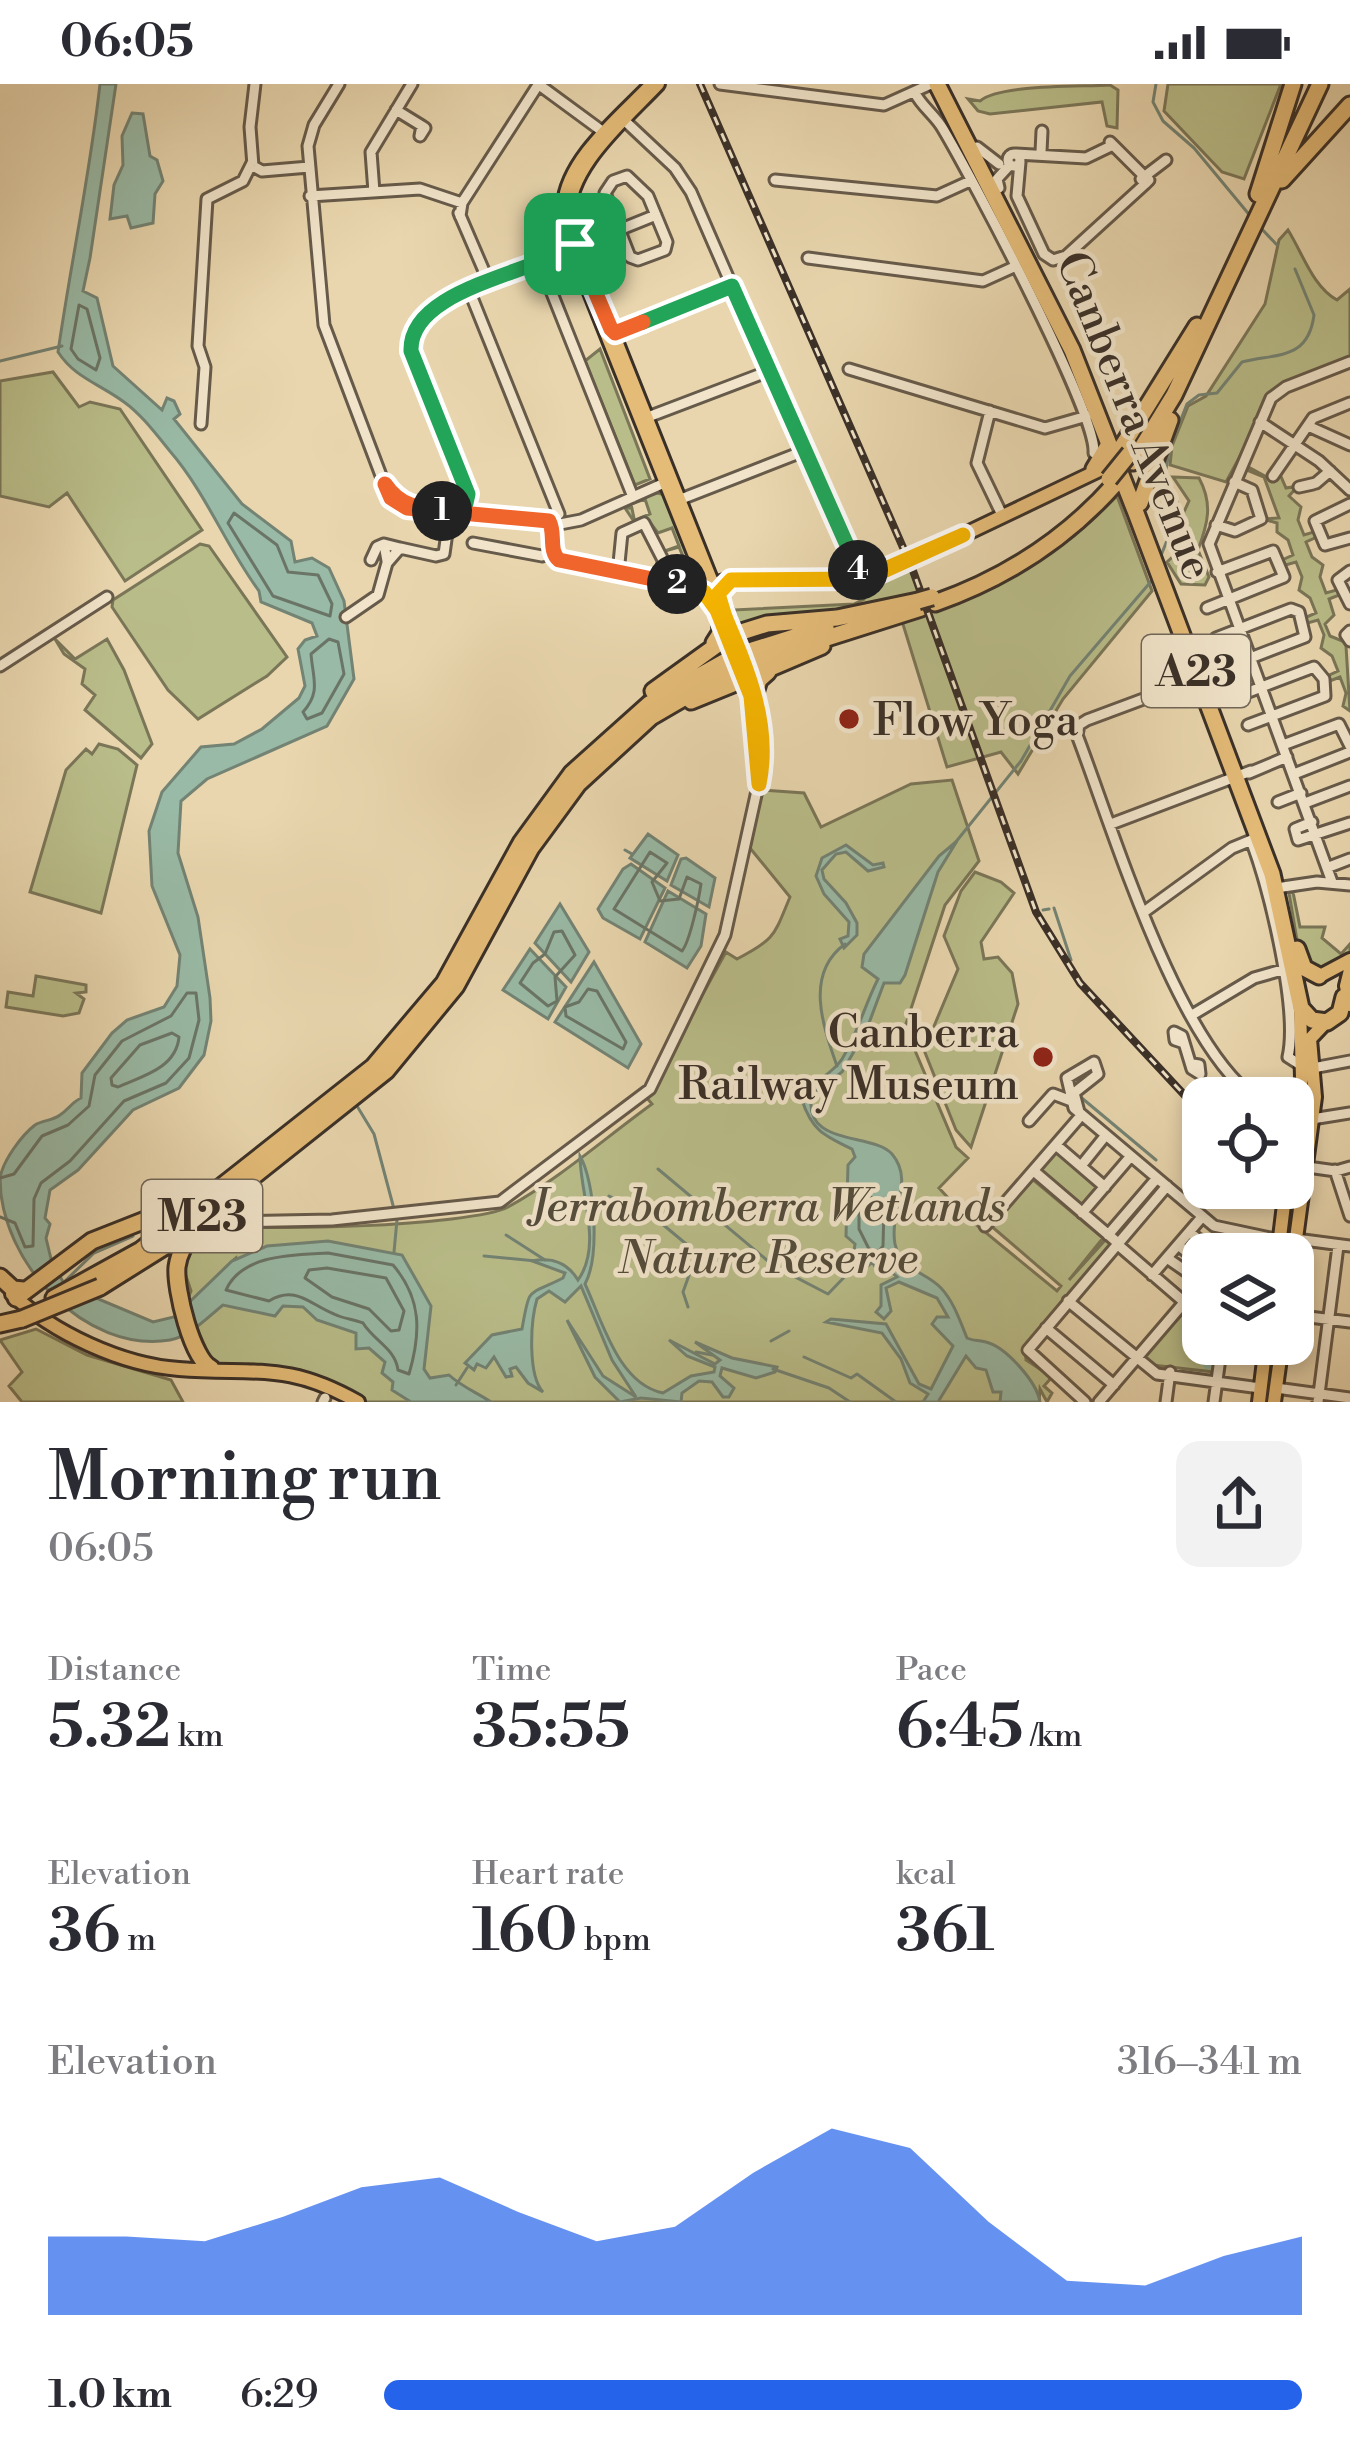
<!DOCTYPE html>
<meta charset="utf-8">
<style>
:root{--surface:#fff;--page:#f2f2f3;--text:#2b2b33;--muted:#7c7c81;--accent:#2563eb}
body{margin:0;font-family:"Libre Bodoni",serif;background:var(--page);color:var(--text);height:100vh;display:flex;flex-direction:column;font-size:45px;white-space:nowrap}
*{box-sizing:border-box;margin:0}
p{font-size:39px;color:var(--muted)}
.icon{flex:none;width:66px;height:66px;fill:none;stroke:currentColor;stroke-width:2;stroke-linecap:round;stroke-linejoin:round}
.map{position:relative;height:1318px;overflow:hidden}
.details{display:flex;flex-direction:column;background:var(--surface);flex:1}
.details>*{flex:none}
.fabs{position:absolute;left:1182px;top:993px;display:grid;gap:24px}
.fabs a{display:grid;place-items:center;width:132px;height:132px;border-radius:24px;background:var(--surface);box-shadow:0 6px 18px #0003;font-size:60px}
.pin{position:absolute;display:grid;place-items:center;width:102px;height:102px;color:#fff;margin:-51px;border-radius:24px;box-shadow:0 6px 18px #0006}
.km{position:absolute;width:60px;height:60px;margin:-30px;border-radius:50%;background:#222;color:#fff;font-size:33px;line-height:60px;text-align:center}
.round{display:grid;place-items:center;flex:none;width:126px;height:126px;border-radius:24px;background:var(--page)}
.headline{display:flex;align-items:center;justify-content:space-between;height:204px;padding:0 48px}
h1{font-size:66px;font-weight:600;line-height:90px}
.stats{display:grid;grid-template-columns:repeat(3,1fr);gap:18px;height:204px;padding:12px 48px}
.stats div{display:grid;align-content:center}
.stats b{font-size:60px;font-weight:600}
.stats small{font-size:33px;font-weight:400}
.stats p{font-size:33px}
.chart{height:336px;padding:24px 48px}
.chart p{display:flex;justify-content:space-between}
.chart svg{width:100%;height:216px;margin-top:12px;fill:var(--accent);opacity:.7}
ul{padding:0 48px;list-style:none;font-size:39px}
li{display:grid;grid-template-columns:192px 144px 1fr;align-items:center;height:90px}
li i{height:30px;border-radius:15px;background:var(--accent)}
.status{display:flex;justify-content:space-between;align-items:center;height:84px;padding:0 60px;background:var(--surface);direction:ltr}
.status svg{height:33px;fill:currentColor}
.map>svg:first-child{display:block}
</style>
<div class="status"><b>06:05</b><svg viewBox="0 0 49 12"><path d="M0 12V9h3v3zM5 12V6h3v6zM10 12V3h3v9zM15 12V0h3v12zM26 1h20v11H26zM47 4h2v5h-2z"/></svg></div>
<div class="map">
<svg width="1350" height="1318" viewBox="0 0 1350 1318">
<rect width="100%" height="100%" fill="#e9d6ae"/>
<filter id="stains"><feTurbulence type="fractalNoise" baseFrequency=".00167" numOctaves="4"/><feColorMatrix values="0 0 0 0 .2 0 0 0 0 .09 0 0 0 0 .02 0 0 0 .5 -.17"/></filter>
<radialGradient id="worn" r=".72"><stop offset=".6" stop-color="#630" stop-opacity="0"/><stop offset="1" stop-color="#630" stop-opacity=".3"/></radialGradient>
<path fill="#b9bd89" stroke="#7a7658" stroke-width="3" d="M1168 0H1281L1244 95 1222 88 1164 27Z
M1110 1 1118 6 1117 44 1107 42 1102 18 990 30 978 27 968 15 980 17C1000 0 1080 3 1110 1Z
M1288 146C1303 170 1313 203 1337 216L1350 205V277L1275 308 1226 398 1170 381 1172 362 1188 322 1206 312 1265 220 1279 156Z
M600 265 650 395 635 401 585 277Z
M53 288 79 323 90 318 120 325 202 446 125 497 67 409 49 423 0 412V297Z
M1243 380 1272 396 1279 388 1286 404 1298 402 1289 412 1301 423 1298 436 1304 451 1317 447 1319 452 1306 458 1312 473 1323 481 1320 493 1326 509 1340 505 1342 510 1329 515 1334 531 1325 540 1330 552 1350 560 1346 562 1350 627 1343 622 1346 609 1340 593 1327 598 1325 593 1338 587 1332 572 1321 564 1324 551 1318 536 1304 540 1302 535 1316 529 1310 514 1299 506 1302 493 1296 478 1282 482 1280 477 1293 471 1288 456 1277 448V439L1263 435 1279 434 1264 393 1242 384Z
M1173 393 1199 394C1213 420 1208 439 1198 466L1209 493 1205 501 1181 500 1167 478 1179 467 1177 443 1189 417Z
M657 409 666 411 699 492 691 498 676 491 690 489 679 463 665 467 679 462 672 444 658 449 649 437 638 435 650 430 645 415 631 420 635 439 625 424H629V419Z
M1117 412 1152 507 1063 615 1018 690 1001 668 947 683 902 537C993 510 1051 479 1117 412Z
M200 460 209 462 287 573 267 592 198 635 168 606 112 523 113 516Z
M909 482 920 512 741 544 734 541 719 508 724 500 798 502 733 501 727 507 734 526 854 520 864 515 863 500H812Z
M55 555 75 575 107 555 124 586 152 660 141 674 85 626 95 611 82 600 85 585 64 570Z
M99 660 118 665 137 681 101 829 30 808 66 686 86 665 92 670Z
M952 696 979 777 945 821 905 943 956 1063 968 1074 939 1104 963 1130 1057 1207 1061 1202 990 1141 1031 1094 1103 1154 1069 1196 1108 1153 1114 1161 1025 1265 1026 1276 1052 1293 1044 1302 1052 1309 1047 1318 1040 1305 1039 1318H365C316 1293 269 1279 214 1282L196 1243 240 1198 236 1174C220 1187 209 1210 189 1221L187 1217 191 1207 183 1183 199 1151 215 1139C245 1149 473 1142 508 1123 559 1095 605 1054 652 1020L646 1013 726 868 737 875C776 855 774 851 790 813L750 764 762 706 804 709 821 743 911 700Z
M975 788 1001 798 1014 809 981 858 984 875 998 873 1012 889 1018 920 971 1063 956 1046 924 966 958 885 944 852 961 807Z
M1309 802 1293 808 1300 843H1325L1322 854 1341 870 1350 860V874L1328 888 1300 874 1289 809Z
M36 892 86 901V908L76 909 84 915 79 929 63 932 6 923 8 908 33 912Z
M1055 1064 1101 1101 1085 1124 1038 1088Z
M1185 1224 1203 1226V1260H1218L1214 1288 1152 1281 1143 1274Z
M36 1245 87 1271 171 1296 183 1318H22L9 1302 22 1288 0 1256Z"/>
<path fill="#99baa6" stroke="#738374" stroke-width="3" d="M100 0H116L90 174 83 207 97 214 113 282 162 326 167 314 174 317 180 330 174 335 242 420 291 457 295 478 312 474 329 484 344 517 354 595 327 642 207 695 181 717 178 769 198 833 210 914 211 937 204 971 179 1004 133 1026 78 1086 50 1106 45 1134 50 1140 46 1154 52 1179 65 1201 153 1238 174 1233 232 1177 267 1162 328 1157 402 1171 431 1222 424 1285 430 1294 449 1291C462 1303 478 1309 491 1318H411L392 1306 393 1298 382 1289 385 1278 369 1264 356 1265V1249L317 1236 303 1223 283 1222 275 1232 223 1221C208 1233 189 1253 170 1256 86 1270 0 1179 0 1094 3 1076 22 1051 35 1041 43 1036 52 1037 60 1031 69 1025 71 1019 81 1014L82 989 112 949 127 936 164 923 177 902 180 871 152 802 149 747 162 708 201 663 234 660 262 645 299 614 305 602 298 565 305 556 317 552 312 539 261 518 259 507C225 461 207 410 169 366 156 350 141 330 124 318 100 300 75 294 58 268 71 178 90 90 100 0Z
M132 29 143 30 150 72 157 76 163 97 155 110 153 139 131 144 127 132 110 135 114 101 123 81 122 52Z
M648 750 678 771 667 797 630 774Z
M957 757 938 788 905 891 900 899H884L866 947 842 988 812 1010C801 1063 873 1048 892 1070 915 1097 889 1128 895 1160 901 1187 925 1187 941 1204 954 1218 960 1237 967 1254 973 1257 979 1256 986 1258 1006 1263 1037 1298 1040 1318H1000L1001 1308H993L986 1286 976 1284 966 1272 938 1318H923L928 1310 910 1299 901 1275 882 1249 826 1238 831 1235 886 1240 919 1300 931 1305 953 1262 932 1240 937 1233H948L937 1214 899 1198 886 1204 891 1227 884 1235 876 1228 881 1222V1201L897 1193 887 1184 880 1190 872 1178 866 1184 844 1183 853 1175 855 1160 846 1152 848 1081 855 1073 852 1065C825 1052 812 1047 802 1016 811 997 831 992 842 975 858 949 865 920 878 895L862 883 864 870 939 772Z
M846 761 873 781 883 779 884 783 868 787 846 768 836 770 822 786 824 795 846 819 857 839V851L844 864 840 855 848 852 849 838 824 810 816 792 822 774Z
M686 774 715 794 709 823 671 801 681 775Z
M631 780 665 804 640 855 603 834 598 825 623 785Z
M668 807 706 830 701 862 687 884 645 858Z
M560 820 589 868 571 898 535 859Z
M530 865 566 903 548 935 503 906Z
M594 878 641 960 628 984 555 938Z
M580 1072C595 1098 600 1172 585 1200 602 1236 618 1300 663 1309L691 1292 714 1288 715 1283 687 1272 669 1256 715 1280 720 1276 695 1258 732 1274 777 1283 775 1288 756 1294 722 1284 720 1292 734 1304 729 1313H723L712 1298 699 1297 682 1309 681 1318 641 1314 620 1318 595 1293 567 1236 603 1292 636 1313 612 1276 581 1202 565 1218 549 1207 537 1215C530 1239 528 1292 543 1308L528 1299 516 1283 510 1285 512 1292 506 1293 494 1273 486 1284 477 1280 474 1286 465 1279 492 1251 522 1245C530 1201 526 1213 563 1194L565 1189 532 1177C552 1173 567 1178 578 1196 603 1161 580 1110 580 1072Z"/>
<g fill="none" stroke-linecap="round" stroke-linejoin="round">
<path stroke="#6a7567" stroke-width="3" d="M79 221 87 225 100 274 96 286 78 275 71 265Z
M234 429 277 461 288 488 318 491 332 520 330 532 273 512 228 439Z
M329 555 338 558 344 590 322 629 307 635 303 628C321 608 313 595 311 570Z
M650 768 667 779 652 798 660 817 679 815 687 793 701 800C699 814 690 857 682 867L614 825Z
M562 847 575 871 555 893 557 917 548 922 520 899 533 879 545 870 554 848Z
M588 905 597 907 626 958 623 965 566 932 565 923 579 918Z
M172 949 179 953C176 984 143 992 118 1003L112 1001 111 994 140 961Z
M0 1094 14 1090 42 1052 68 1041 89 1022 95 991 122 957 171 932 187 909H196L199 936 189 974 166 999 124 1017 70 1077 41 1099 34 1115 33 1162 25 1163 15 1139 0 1133
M865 1109 884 1122 883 1162 879 1167 869 1165 859 1145V1114Z
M328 1169 393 1181C422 1215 421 1249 409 1290L398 1286C395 1264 374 1257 363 1239 353 1235 344 1235 334 1230 309 1220 296 1201 269 1217L226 1206C242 1170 293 1171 328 1169Z
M327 1184 386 1194 404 1227 399 1246 391 1247 369 1225 332 1213 305 1194 309 1186Z"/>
<path stroke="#738374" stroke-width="3" d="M1156 0 1153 18 1163 37 1194 64 1252 134
M1258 141 1277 161
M0 277 62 262
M1160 474 1180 424 1165 391 1170 363 1187 320 1199 311 1217 309 1242 278C1276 269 1308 277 1314 231L1295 185
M955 759 1021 677 1070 592 1154 494
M625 766 632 770
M1054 824 1071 876
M1043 826 1049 825
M837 982C823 942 804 890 845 860
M1077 1010 1156 1076
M357 1022 374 1050 394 1125
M658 1085 774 1182 828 1210 854 1183
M609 1112 661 1139 697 1169 683 1208 688 1223
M506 1151 545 1176
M394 1168 397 1136
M484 1172 536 1177
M62 1200 94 1169 133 1152
M771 1257 789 1247
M696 1268 712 1271
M804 1273 851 1294 857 1290 896 1318
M773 1285 829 1304 850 1318
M456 1301 467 1284"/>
<path stroke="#99baa6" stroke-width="8" d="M1203 1246 1195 1254 1193 1267 1208 1281"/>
<g stroke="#665a4a" stroke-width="15">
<path id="minor" d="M255 0 250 43 253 82 262 87 309 83
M339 0 314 41 308 62 324 241 388 410 412 426 549 438
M538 0 606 50
M720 0 884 21 931 0
M915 9C922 23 935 31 943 45 971 92 1097 329 1094 369
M396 26 422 42 425 44 420 52 422 42
M625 37 675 84 691 108 859 494
M1110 58 1144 92
M977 63 999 80
M1041 68 1042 47
M1008 76a6 6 0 1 1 12 0a6 6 0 1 1-12 0Z
M1016 70 1086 74 1113 61
M1020 78 1017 112 1044 170 1053 176 1066 172 1145 100 1141 95 1145 92 1149 96 1145 100
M627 92 648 112 667 158 665 166 638 176 630 173 605 109 613 97Z
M1145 92 1166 76
M775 96 937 112 970 97
M999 104 997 95 1008 83
M374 108 371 68 412 0
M310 112 420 105 462 119
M459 129 487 194
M460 132 462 119 538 1
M579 162 656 131
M808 174 983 197 1014 183
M540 179 633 413
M490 199 569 165
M469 206 559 430
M615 249 732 202
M849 285 1045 344 1087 332
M990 327 977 379 1003 433
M648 333 769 287
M1260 338 1319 377 1350 406
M201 340 205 283 198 262 207 115 243 97 252 79
M1308 342 1350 361
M1273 392 1313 334 1350 319
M1313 400 1299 403 1316 399 1330 387
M676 417 804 367
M1350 420 1315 437 1325 461 1350 454
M474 429 410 259 432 223 489 199
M551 440 553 469 559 476C582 482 694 508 707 503
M560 440 581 436 671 396
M1216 441 1235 447 1261 435 1252 406 1234 398
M473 459 542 472 553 469
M371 476 377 463 384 460
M387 477 384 460 400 464
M1350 487 1338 496 1350 520
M618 489 622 449 644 439 663 476V491
M1207 524 1284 493 1273 467 1217 488
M346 533 378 511 387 479 400 464 436 472 444 470 450 427
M1350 547 1346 551 1350 557
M1216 554 1291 525 1299 528 1305 553 1227 583
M0 582 107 513
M1194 583 1181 601 1087 636 1079 641 1077 651C1113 745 1176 957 1255 1014
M1238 612 1314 583 1324 595 1325 612 1248 641
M1283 661 1339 640 1350 662
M1249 689 1287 673
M1294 690 1350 668
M1278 718 1301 709
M1305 719 1350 702
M1312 738 1295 745 1298 756 1350 739
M1111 740 1251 687
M1251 756C1269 804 1299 925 1288 973L1302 982
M1329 783 1350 775
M1332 798 1209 460 1271 314 1286 303 1350 278
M1283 803 1317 798 1350 801
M1144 828 1232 764 1254 755
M1192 931 1254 894 1282 886
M1181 958 1175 956 1174 948 1182 952 1192 985 1200 990 1199 981 1193 980
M1313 984 1350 977
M1079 1028 1074 1009 1098 990 1094 978 1067 994 1074 1024 1214 1142 1280 1156
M1312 1035 1350 1029
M1029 1037 1053 1010 1074 1018
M1056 1061 1105 1103
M1293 1081 1336 1087 1350 1083
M1081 1082 1106 1051
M1335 1086 1350 1132
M1035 1088 1118 1159
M1082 1129 1131 1072
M233 1138 332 1136 500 1118 650 1005 725 851 760 693 762 644 753 604
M985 1142 1078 1035
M1189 1148 1210 1164 1249 1170
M1108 1151 1157 1094
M1296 1155 1350 1162
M1117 1160 1182 1216 1203 1221
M1178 1161 1203 1181
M1167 1174 1203 1199
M1152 1191 1202 1133
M1068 1217 1157 1290 1260 1304
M1293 1231 1350 1238
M1046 1244 1114 1301
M1276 1304 1350 1314
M323 1318 325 1314
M1085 1318 1028 1266 1167 1102
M1099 1318 1188 1214
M1166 1318 1170 1288
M1214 1318 1222 1260
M1318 1318 1338 1162"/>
</g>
<g stroke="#3a3028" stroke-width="18">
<path id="major" d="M652 0C622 32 567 75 564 121 563 137 570 152 570 167L575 171 723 542
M658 0C624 36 562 87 569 139L743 576
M917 473 1116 378
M708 502 727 496H858L902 480
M1350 886 1346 902 1350 921
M1320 892 1350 876
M1293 1052 1302 993 1300 923
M1278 1170 1286 1104
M1293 1177 1315 1013 1310 955 1326 938
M12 1210C53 1249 122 1281 179 1285 254 1291 286 1277 358 1318
M1259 1318 1266 1260
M1274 1318 1282 1260"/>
</g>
<g stroke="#3a3028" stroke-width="21">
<path id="highway" d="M937 0 1072 266 1136 429 1272 790 1301 924 1312 936 1327 938 1340 929 1344 913
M1282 96 1350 21
M1258 110 1293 0
M1115 374 1197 242
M1133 378 1174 311 1320 0
M1094 385 1109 360
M1140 419 1170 336
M935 519C1003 495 1065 456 1114 401
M732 551 767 540 837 534 918 517
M714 559 721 548 720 535
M743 569 826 543
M748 579 921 524
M749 593 822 562
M653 607 728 553
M755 609 759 596 768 588
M691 617 745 595
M1297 865 1304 884 1319 892
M195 1148C185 1158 179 1169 177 1183 175 1205 192 1275 211 1284
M0 1193 13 1205 23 1206
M100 1203 167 1161 386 987 456 902 531 764 578 700 651 633 735 584
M16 1214 92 1157 191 1118
M54 1214 141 1166 373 983 444 899 521 759 572 689 649 620 731 574
M0 1240 22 1235"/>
</g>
<use href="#minor" stroke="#f1e4ca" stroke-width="9"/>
<use href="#major" stroke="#e4bb77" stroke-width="12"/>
<use href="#highway" stroke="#e4bb77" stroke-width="15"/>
<g stroke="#3a3028" stroke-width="8">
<path id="rail" d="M700 0 912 484 1036 828 1080 899 1203 1031
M1271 1104 1279 1112"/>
</g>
<use href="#rail" stroke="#f1e4ca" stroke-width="3" stroke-dasharray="9" stroke-linecap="butt"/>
<g stroke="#3a3028" stroke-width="18" stroke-linecap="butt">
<path id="major-bridge" d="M902 480 917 473"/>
</g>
<g stroke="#3a3028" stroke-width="21" stroke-linecap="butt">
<path id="highway-bridge" d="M1109 395 1130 369
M918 517 932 513
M731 574 743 569
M735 584 748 579
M22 1235 100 1203"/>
</g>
<use href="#major-bridge" stroke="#e4bb77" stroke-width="12"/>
<use href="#highway-bridge" stroke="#e4bb77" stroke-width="15"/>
</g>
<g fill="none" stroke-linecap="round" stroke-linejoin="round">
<g stroke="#fff" stroke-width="24">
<path id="split-1" d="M442 427 464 428 468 410 411 267C409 204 535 190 575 160"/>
</g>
<g stroke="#fff" stroke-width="24">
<path id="split-2" d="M442 427C417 424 400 422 385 400L391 414 407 424 549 437C556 450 548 466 559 476L677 500"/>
</g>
<g stroke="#fff" stroke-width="24">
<path id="split-3" d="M677 500 704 508 717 526 751 612 759 700C771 641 748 587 725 533"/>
</g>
<g stroke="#fff" stroke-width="24">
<path id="split-4" d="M725 533 718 510 731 496 866 495 963 451 876 489 865 490 858 486"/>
</g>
<g stroke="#fff" stroke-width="24">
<path id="split-5" d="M643 238 732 202 858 486"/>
</g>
<g stroke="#fff" stroke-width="24">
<path id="split-6" d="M575 160 611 245 615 249 643 238"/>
</g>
<use href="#split-1" stroke="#22a559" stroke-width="15"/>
<use href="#split-2" stroke="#f0652b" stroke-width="15"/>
<use href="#split-3" stroke="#f5b400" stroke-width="15"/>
<use href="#split-4" stroke="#f5b400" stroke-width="15"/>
<use href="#split-5" stroke="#22a559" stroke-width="15"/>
<use href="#split-6" stroke="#f0652b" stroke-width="15"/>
</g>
<g fill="#8f2418" stroke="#f1e4ca" stroke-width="4.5">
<circle cx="849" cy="635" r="12"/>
<circle cx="1043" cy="973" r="12"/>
</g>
<g text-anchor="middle" stroke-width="9" stroke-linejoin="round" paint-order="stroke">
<g fill="#f1e4ca" stroke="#716659" stroke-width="3">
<rect x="1142" y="551" width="108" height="72" rx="9"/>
<rect x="142" y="1096" width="120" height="72" rx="9"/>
</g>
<g font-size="42" font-weight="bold" fill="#3a3028">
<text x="1196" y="602">A23</text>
<text x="202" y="1147">M23</text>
</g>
<g font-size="45" fill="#3a3028" stroke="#f1e4ca">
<text transform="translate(1136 331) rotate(68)" y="16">Canberra Avenue</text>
</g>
<g font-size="45" fill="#3a3028" stroke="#f1e4ca" text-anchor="start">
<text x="873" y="651">Flow Yoga</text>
<text x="1019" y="963" text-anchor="end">Canberra<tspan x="1019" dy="52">Railway Museum</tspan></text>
</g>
<g font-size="45" font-style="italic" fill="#534c3b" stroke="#f1e4ca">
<text x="768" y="1137">Jerrabomberra Wetlands<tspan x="768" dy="52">Nature Reserve</tspan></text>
</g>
</g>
<rect width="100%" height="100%" filter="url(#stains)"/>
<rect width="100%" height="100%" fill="url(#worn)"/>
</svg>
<div class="fabs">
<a><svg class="icon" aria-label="locate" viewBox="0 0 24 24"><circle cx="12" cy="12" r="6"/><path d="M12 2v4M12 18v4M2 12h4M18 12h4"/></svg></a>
<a><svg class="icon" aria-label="layers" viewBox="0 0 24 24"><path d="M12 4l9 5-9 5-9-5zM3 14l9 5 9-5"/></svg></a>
</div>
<div class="pin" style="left:575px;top:160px;background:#1e9e55"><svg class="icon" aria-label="arrive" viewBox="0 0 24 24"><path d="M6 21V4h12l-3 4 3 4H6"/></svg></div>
<b class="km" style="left:442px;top:427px">1</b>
<b class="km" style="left:677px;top:500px">2</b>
<b class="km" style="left:858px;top:486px">4</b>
</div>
<section class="details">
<div class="headline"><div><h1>Morning run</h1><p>06:05</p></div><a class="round"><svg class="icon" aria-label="share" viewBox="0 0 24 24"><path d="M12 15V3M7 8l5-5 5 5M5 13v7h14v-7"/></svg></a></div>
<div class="stats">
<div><p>Distance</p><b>5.32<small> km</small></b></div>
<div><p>Time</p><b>35:55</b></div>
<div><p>Pace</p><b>6:45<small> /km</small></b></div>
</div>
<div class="stats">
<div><p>Elevation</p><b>36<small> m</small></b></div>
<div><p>Heart rate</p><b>160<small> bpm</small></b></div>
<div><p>kcal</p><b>361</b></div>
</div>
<div class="chart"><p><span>Elevation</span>316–341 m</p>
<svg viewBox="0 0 160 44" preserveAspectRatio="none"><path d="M0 44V28L10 28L20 29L30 24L40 18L50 16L60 23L70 29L80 26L90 15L100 6L110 10L120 25L130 37L140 38L150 32L160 28V44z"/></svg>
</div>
<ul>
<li><b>1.0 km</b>6:29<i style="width:100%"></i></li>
</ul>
</section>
